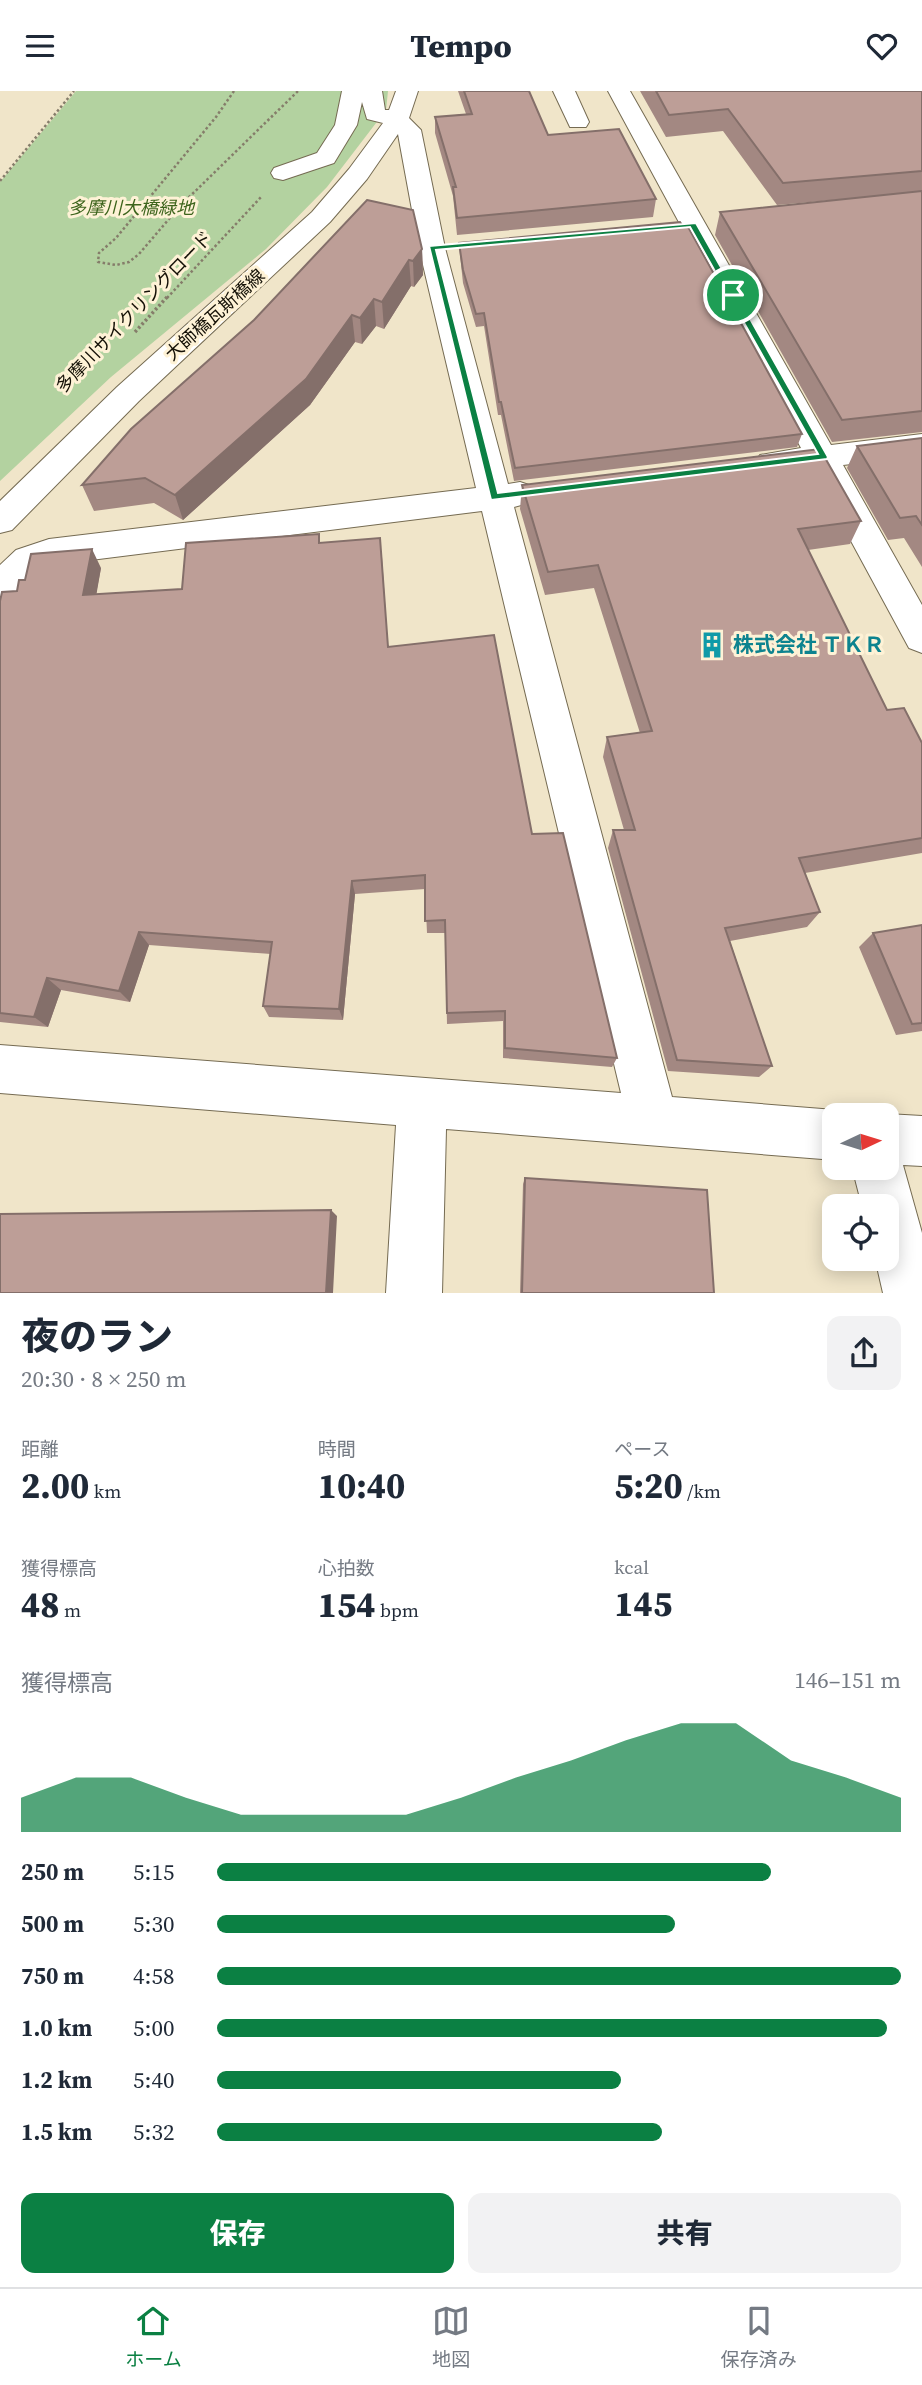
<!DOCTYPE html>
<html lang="ja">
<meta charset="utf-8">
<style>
:root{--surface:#fff;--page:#f2f2f3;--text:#1f2937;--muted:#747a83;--line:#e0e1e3;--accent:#0b8043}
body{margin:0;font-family:"Source Serif 4","Noto Sans JP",serif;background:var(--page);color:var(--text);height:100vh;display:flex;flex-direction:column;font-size:26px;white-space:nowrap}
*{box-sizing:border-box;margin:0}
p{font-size:23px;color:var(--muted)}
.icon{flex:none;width:38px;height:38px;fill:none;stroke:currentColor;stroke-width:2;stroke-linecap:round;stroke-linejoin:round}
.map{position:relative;height:1202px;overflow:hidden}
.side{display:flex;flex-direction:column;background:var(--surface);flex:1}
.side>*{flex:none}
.needle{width:46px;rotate:86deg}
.tools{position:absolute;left:822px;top:1012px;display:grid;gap:14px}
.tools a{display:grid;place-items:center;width:77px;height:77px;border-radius:14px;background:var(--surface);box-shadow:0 4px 18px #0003;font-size:35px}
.pin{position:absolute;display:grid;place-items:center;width:60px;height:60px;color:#fff;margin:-30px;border:4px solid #fff;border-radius:50%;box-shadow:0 2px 7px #0007}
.round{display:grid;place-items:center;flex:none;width:74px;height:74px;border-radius:14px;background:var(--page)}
.head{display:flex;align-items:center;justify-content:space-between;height:119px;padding:0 21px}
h1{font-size:38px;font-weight:800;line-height:52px}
.figures{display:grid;grid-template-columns:repeat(3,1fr);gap:10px;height:119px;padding:7px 21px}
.figures div{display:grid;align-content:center}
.figures b{font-size:35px;font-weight:800}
.figures small{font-size:19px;font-weight:400}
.figures p{font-size:19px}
.chart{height:196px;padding:14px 21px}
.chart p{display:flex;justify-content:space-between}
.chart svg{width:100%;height:126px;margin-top:7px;fill:var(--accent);opacity:.7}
.primary-button{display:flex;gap:14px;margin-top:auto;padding:14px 21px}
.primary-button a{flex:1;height:80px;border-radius:14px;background:var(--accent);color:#fff;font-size:28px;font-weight:800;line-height:80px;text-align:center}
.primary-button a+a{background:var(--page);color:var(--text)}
ul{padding:0 21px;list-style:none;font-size:23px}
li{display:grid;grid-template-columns:112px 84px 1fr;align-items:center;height:52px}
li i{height:18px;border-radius:9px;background:var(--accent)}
header{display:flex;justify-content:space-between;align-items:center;height:91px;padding:0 21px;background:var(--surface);font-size:32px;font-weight:800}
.tabs{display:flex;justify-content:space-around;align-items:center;height:98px;border-top:2px solid var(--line);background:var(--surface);font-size:19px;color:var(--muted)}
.tabs a{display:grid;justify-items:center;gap:4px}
.tabs .selected{color:var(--accent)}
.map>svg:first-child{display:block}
</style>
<header><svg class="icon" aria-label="menu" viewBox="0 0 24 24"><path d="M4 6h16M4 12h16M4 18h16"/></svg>Tempo<svg class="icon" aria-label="heart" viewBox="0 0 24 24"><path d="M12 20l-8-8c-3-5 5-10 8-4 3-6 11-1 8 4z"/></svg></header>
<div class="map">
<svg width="922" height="1202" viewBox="0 0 922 1202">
<rect width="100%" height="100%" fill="#f0e5c9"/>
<path fill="#b3d2a0" d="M76 0H388L386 19 327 96 266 158 111 286 0 390V91Z"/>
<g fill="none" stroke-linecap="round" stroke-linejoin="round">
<g stroke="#756b52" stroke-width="2">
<path id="minor" d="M342 0H382L385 19H389L396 0H418L409 27 421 39 445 157 508 393 520 391 532 395 537 403 532 411 514 416 672 1006 835 1019 847 1024H835V1069L446 1038 442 1202H386L396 1034 0 1002V954L621 1002 482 420 51 474C30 481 21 502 0 509V474L16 459 49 448 476 397 419 157 398 43 367 88 330 131 139 310 12 439 0 442V410L117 296 312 121 349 78 383 32 367 28 362 11 357 34 334 72 283 89 274 87 271 82 274 77 317 62 335 34Z
M553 0H575L589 31 586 36H570Z
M608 0H630L831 354 922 343V365L843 374 922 514V562L909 557 812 378 771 383 760 380 755 372 760 364 801 357Z
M887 1023 922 1025V1075L903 1074 922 1142V1202H883L875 1167H887V1115H862L852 1076H887V1024H884Z"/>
</g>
<path stroke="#857d6a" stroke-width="2.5" stroke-dasharray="2.5 2.5" stroke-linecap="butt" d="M234 0 216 26 116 147 99 162 98 171 116 174 129 171 139 163 181 114 298 0
M0 90 74 0
M167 207 262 105"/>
<path stroke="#857d6a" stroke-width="3.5" stroke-dasharray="2.5 2.5" stroke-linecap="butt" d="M135 241 168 205"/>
<use href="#minor" fill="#fff" fill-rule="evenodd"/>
</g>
<path fill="#a38882" d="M458 0H529L548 44 656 108 653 126 457 144 453 105 435 42V26L466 23Z
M640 0H922V341L832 351 715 144 720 121 844 108 777 114 723 40 666 46Z
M459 152 802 343 797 356 514 390 501 324H498L484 235 476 236 463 192 460 164Z
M422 158 423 184 414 196 411 195 384 238 376 235 362 253 355 251 310 314 183 429 154 412 94 420 82 394Z
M922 347V476L904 447 888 449 847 377 857 355Z
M522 394 861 430 850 453 808 459 887 619 922 652V762L805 782 820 821 807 836 730 850 772 975 759 986 668 980 608 757 613 739H624L603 666 607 646 640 642 594 497 545 504 520 418Z
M319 443 320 451 382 466 388 556 532 743 617 967 612 976 503 967V930L447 933 445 842H427L425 798 355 803 343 929 269 926 263 915 271 863 149 854 130 911 61 899 48 936 0 931V510L17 500 101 477 96 503 182 498Z
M922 834V940L896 944 859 856 873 842Z
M525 1087 714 1202H520L523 1093Z"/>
<path fill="#846f6a" d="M422 158 423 184 414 196 413 170Z
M409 169 411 195 384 238 382 211Z
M374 208 376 235 362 253 360 227Z
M352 224 355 251 310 314 183 429 175 404Z
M92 458 101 477 93 523 83 504Z
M352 790 355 803 343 929 339 918Z
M139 841 149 854 130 911 119 900Z
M47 887 61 899 48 936 34 926Z
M331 1119 337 1125 333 1202H326Z"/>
<path fill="#bd9e97" stroke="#846f6a" stroke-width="2" d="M464 0H529L548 44 619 38 656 108 457 127 453 96H456L435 26 472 23Z
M656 0H922V80L783 92 728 18 669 24Z
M922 100V320L842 329 720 121Z
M367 109 413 119 422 158 413 170 409 169 382 211 374 208 360 227 352 224 306 288 175 404 145 387 82 394 131 338 254 229Z
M680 131 682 134H687L802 343 515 377 501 311H499L484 222 476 223 463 179 459 152Z
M922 347V434L916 425 900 427 857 355Z
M820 358 861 430 798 438 887 619 904 617 922 652V747L799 767 820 821 725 837 772 975 677 969 613 739H635L607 646 652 640 598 474 548 481 522 394Z
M319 443V452L380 447 388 556 494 544 532 743 563 742 617 967 505 957V920L447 922 445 829 425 830V784L352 790 339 918 263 915 272 851 139 841 119 900 47 887 34 926 0 922V510L2 501 17 500 19 489H25L31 463 92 458 83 504 182 498 186 452Z
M922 834V932L912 933 873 842Z
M525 1087 707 1099 714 1202H522Z
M331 1119 326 1202H0V1123Z"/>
<path fill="#0b8043" stroke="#fff" stroke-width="2" fill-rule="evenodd" d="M696 132 828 366 827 368 491 409 429 155ZM690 136 818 363 498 402 436 159Z"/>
<defs>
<g id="building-bare" transform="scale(2.1)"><path d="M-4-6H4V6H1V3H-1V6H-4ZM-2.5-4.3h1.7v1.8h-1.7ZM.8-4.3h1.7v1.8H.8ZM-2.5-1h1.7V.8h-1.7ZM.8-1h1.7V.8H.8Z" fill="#0f9aa8" stroke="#fef2d6" stroke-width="2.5" paint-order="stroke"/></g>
</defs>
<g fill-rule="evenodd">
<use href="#building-bare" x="712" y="554"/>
</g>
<g text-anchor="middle" stroke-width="6" stroke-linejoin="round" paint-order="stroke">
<g font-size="18" font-style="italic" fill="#3d641c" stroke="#fef2d6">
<text x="131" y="123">多摩川大橋緑地</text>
</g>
<g font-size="18" fill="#141006" stroke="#fef2d6">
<text transform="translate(134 221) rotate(-46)" y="6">多摩川サイクリングロード</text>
<text transform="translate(215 224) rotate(-42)" y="6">大師橋瓦斯橋線</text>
</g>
<g font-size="21" font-weight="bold" fill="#0d838f" stroke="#fef2d6" text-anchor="start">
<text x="733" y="561">株式会社 ＴＫＲ</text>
</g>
</g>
</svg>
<div class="tools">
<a><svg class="needle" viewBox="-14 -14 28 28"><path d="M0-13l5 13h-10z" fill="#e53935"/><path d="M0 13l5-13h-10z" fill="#747a83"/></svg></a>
<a><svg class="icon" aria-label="locate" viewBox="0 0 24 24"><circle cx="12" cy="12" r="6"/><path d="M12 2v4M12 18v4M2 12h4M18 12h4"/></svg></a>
</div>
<div class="pin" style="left:733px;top:204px;background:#1e9e55"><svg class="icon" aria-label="arrive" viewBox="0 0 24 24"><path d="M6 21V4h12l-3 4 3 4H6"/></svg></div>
</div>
<section class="side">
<div class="head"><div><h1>夜のラン</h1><p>20:30 · 8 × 250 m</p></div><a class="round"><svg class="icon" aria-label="share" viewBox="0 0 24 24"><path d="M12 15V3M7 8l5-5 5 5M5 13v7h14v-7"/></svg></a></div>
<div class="figures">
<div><p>距離</p><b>2.00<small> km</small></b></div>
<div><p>時間</p><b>10:40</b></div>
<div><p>ペース</p><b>5:20<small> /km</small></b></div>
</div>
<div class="figures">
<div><p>獲得標高</p><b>48<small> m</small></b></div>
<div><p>心拍数</p><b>154<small> bpm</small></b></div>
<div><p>kcal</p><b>145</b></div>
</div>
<div class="chart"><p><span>獲得標高</span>146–151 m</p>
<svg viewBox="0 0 160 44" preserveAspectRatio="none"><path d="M0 44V32L10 25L20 25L30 32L40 38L50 38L60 38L70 38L80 32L90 25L100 19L110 12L120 6L130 6L140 19L150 25L160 32V44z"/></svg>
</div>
<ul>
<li><b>250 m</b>5:15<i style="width:81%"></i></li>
<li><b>500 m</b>5:30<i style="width:67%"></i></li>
<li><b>750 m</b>4:58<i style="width:100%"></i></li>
<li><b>1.0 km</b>5:00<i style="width:98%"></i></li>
<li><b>1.2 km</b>5:40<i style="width:59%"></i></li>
<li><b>1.5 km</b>5:32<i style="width:65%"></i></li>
</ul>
<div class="primary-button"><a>保存</a><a>共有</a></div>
</section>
<nav class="tabs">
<a class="selected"><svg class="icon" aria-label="home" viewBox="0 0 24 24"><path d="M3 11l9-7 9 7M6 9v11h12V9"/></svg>ホーム</a>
<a><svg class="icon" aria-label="map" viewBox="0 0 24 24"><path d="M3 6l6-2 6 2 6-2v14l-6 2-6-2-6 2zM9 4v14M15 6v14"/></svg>地図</a>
<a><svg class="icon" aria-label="saved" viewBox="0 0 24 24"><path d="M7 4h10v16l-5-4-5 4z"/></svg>保存済み</a>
</nav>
